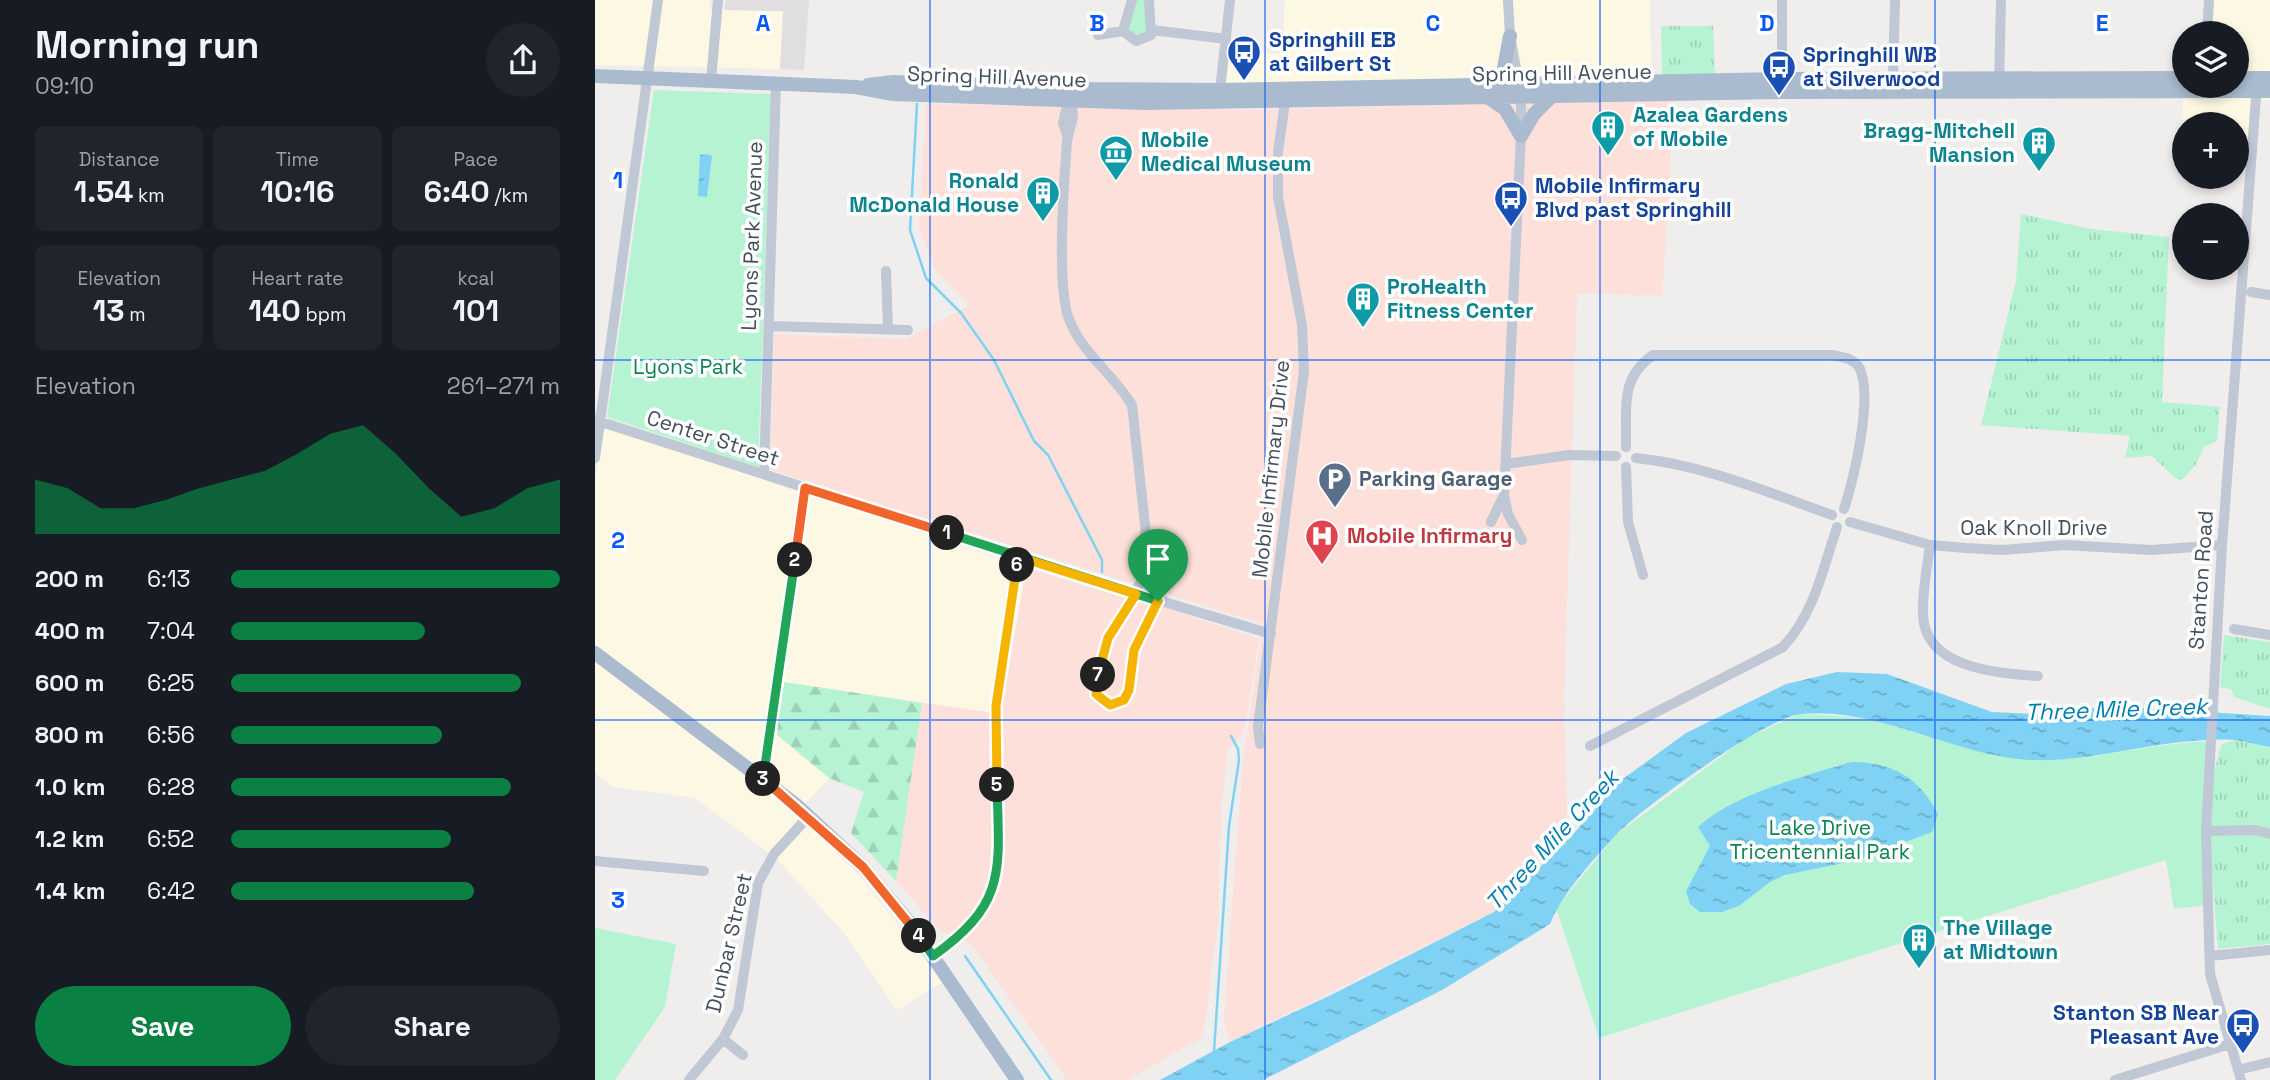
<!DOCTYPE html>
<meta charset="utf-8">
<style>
:root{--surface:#171b24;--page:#20242c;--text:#f1f3f6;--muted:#9ea1a6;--accent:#0b8043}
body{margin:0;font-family:"Space Grotesk",sans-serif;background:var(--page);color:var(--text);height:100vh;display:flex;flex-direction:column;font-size:26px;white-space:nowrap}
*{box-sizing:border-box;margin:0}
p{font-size:23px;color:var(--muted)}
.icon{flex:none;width:38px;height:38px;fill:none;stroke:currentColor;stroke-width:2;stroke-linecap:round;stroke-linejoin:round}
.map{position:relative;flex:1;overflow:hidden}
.side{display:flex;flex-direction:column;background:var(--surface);width:595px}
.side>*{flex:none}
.tools{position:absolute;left:1577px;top:21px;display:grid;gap:14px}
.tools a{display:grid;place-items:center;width:77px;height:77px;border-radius:50%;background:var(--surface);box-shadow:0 4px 10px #0003;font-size:35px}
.pin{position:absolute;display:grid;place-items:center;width:60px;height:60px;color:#fff;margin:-72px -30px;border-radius:50% 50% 50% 0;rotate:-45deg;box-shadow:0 0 7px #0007}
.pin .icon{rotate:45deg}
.km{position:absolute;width:35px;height:35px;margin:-18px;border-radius:50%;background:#222;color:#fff;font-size:19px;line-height:35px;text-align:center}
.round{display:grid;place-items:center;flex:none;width:74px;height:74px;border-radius:37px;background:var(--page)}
.overview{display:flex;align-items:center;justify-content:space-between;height:119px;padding:0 35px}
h1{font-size:38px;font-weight:800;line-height:52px}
.figures{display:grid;grid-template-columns:repeat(3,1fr);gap:10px;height:119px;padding:7px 35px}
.figures div{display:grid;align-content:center;border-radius:10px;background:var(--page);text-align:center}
.figures b{font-size:30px;font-weight:800}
.figures small{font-size:19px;font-weight:400}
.figures p{font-size:19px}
.chart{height:196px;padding:14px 35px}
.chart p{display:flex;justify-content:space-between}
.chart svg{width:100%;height:126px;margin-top:7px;fill:var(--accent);opacity:.7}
.primary-button{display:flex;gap:14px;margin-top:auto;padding:14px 35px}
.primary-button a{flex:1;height:80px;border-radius:42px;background:var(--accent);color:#fff;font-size:28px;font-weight:800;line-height:80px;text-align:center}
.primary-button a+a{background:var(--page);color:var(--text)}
ul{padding:0 35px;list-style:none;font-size:23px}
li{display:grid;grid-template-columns:112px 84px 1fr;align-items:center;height:52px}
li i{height:18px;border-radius:9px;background:var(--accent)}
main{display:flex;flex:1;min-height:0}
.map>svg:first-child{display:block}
</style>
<main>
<section class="side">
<div class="overview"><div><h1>Morning run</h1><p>09:10</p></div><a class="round"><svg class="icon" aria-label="share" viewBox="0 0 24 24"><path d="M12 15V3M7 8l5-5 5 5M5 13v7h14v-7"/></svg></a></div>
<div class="figures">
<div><p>Distance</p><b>1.54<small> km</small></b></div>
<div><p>Time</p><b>10:16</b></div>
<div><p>Pace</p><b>6:40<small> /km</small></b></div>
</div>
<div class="figures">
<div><p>Elevation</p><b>13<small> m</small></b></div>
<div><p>Heart rate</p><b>140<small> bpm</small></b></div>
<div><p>kcal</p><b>101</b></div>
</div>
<div class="chart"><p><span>Elevation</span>261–271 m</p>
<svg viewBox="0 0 160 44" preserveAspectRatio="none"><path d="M0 44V25L10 28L20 35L30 35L40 32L50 28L60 25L70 22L80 16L90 9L100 6L110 16L120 28L130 38L140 35L150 28L160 25V44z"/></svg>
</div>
<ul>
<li><b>200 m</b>6:13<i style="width:100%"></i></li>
<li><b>400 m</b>7:04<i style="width:59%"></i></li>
<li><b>600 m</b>6:25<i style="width:88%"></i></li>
<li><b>800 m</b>6:56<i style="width:64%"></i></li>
<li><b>1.0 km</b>6:28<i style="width:85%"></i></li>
<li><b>1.2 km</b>6:52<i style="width:67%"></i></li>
<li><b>1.4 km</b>6:42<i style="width:74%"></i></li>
</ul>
<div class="primary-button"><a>Save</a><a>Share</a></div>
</section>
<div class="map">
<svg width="1675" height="1080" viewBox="0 0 1675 1080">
<defs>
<pattern id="grass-tufts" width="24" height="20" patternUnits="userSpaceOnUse" patternTransform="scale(1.75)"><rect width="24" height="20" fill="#b6f3d3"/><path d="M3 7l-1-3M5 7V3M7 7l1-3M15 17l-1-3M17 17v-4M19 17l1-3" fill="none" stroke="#9ed2b8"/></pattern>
<pattern id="forest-firs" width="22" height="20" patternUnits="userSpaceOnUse" patternTransform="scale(1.75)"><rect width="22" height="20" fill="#b6f3d3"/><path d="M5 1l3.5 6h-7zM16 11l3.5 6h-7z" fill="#9ed2b8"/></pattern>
<pattern id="water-ripples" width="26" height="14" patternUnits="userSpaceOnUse" patternTransform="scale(1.75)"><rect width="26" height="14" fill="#7fd2f4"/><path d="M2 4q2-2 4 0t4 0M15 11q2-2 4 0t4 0" fill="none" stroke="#6aadc9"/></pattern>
</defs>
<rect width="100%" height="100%" fill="#f0eded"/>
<path fill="#fdf8e4" d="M0 0H115V9L188 11 185 69 0 65Z
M690 0H1055L1056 77 629 87 632 55 687 53Z
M1610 0H1675V100H1666L1662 156 1642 155V124H1589V153H1586L1589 75V86H1642V33H1607Z
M8 426 431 568 406 714 188 682 182 734 234 778 201 814 263 874 348 982 302 1010 249 933 182 859 100 798 18 787 0 773V481Z"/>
<path fill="#e1dedf" d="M131 0H214L209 70 185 69 188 11 130 10Z"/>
<path fill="#fde0da" d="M1080 98 1067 296 982 293 969 699 973 840 899 912 635 1042 629 1019 640 864 649 751 668 624 175 470 179 334 311 339 374 305 342 273 324 229 331 104 661 110Z
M431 568 568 607 664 639 649 731 633 752 626 809 623 923 608 1037 533 1080H472L376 944 345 931 301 881 327 703 406 714Z"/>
<path fill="url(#grass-tufts)" d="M1066 26H1118L1120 75 1067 76Z
M1426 214 1497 229 1574 237 1567 402 1625 407 1622 441 1609 447 1602 463 1587 480 1580 478 1557 456 1530 458 1535 436 1386 425 1421 281Z
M1629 635 1675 642V709L1639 697 1636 689 1625 687Z
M1639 740 1675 747V944L1623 949C1619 892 1607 796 1627 744Z"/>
<path fill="url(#forest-firs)" d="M189 682 327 703 301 881 256 833 269 792 234 778 181 734Z"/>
<path fill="#b6f3d3" d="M540 0H551V35L536 36 533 26Z
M59 90 176 94 163 467 12 417Z
M1204 714C1231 715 1258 716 1284 722 1334 734 1382 757 1434 759 1496 762 1555 743 1615 741L1613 905 1579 909 1571 860 1004 1038 961 908 1022 834 1150 739Z
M0 928 81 944 70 1007 20 1080H0Z"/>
<path fill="url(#water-ripples)" d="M112 154 117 156 112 197 103 196 105 155Z
M1242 672 1292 674 1397 712 1439 714 1517 706 1675 716V747C1663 745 1651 741 1639 740 1570 736 1503 763 1434 760 1356 755 1285 707 1206 714 1170 718 1048 807 1021 835 998 860 968 892 955 924L847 990 668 1080H565L635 1042 736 995 899 912 973 840 1025 781 1091 733 1191 684Z
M1256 762C1297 762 1324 777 1343 814L1337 832 1262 860 1190 875 1175 882 1144 906 1127 912H1105L1095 904 1091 891 1115 846 1103 827C1138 794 1210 776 1256 762Z"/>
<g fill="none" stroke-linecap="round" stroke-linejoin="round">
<path stroke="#7fd2f4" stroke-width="2.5" d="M322 104 315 230 331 278 366 313 399 360 439 441 453 455 507 560V572
M370 956 456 1080
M619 1051 634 826 644 760 643 749 636 736"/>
<path stroke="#bfc8d4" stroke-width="10" d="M1187 0V79
M557 30 631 39
M528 31 541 41 556 35 554 0
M528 31 537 0
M1612 33 1614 0
M503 35 528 31
M1298 78 1300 0
M116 81 123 0
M1404 85 1406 0
M625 90 635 0
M474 101C483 116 474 126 472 142 469 181 461 285 474 319 486 352 519 375 537 405L554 562
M473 138 468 123 474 97
M291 271 293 330
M1656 292 1675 295
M174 326 313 330
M0 420 529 590 676 634
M1031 447C1032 410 1024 378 1058 355H1237C1248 357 1259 358 1265 369 1278 399 1259 478 1249 509
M0 458 63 0
M1041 458C1109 465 1172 492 1237 515
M911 464 974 455 1021 456
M1031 467 1033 522 1048 575
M169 474 181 83
M909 495 913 514 927 540
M896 522 909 495 926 136V95L915 36 913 0
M1255 522 1335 545 1371 548 1407 550 1470 545 1557 550 1627 545
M1335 545C1332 568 1327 593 1328 616 1331 669 1403 673 1443 676
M554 562C575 605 548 617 537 656 534 669 536 682 533 695 523 708 511 706 501 694 499 642 539 607 554 562Z
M1639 629 1675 635
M665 744 663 727 709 371 707 325 683 197V152L691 95
M995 746 1188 647C1219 614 1228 569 1242 527
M168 780 210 488
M1611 831 1660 830 1675 834
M0 861 109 871
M338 956C375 930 397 904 405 858L401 706 424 557
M1615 956 1675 950
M128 1039 148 1055
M1643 1070 1675 1062
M94 1080 128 1039 143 1010 163 883 179 854 213 817
M1520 1080 1635 1044
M1646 1080 1615 974 1611 831 1627 545 1662 85"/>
<path stroke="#aabacf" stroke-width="14" d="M0 76 261 87 298 94 551 103 1185 92 1675 91
M1642 78H1675
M900 83 908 73 915 36
M273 85 298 82 496 89 625 90 1187 79 1589 78
M891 96 910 109 926 136
M926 136 939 114 959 94
M0 653 200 804 268 867 317 926 422 1080"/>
</g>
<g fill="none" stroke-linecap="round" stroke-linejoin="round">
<g stroke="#fff" stroke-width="14">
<path id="split-1" d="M352 533 563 601"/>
</g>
<g stroke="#fff" stroke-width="14">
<path id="split-2" d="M200 560 210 488 352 533"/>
</g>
<g stroke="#fff" stroke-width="14">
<path id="split-3" d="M168 779 200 560"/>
</g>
<g stroke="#fff" stroke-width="14">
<path id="split-4" d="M168 779 268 867 324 936"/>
</g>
<g stroke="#fff" stroke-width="14">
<path id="split-5" d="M324 936 338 956C413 903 404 869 402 785"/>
</g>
<g stroke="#fff" stroke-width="14">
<path id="split-6" d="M402 785 401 706 422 565"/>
</g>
<g stroke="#fff" stroke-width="14">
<path id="split-7" d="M422 565 424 557 541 594 513 638 503 675"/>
</g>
<g stroke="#fff" stroke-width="14">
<path id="split-8" d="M503 675 501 694 515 705 529 700 534 690 539 650 563 601"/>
</g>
<use href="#split-1" stroke="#22a559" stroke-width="9"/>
<use href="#split-2" stroke="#f0652b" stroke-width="9"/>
<use href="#split-3" stroke="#22a559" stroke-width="9"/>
<use href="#split-4" stroke="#f0652b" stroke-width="9"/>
<use href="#split-5" stroke="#22a559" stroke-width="9"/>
<use href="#split-6" stroke="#f5b400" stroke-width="9"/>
<use href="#split-7" stroke="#f5b400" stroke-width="9"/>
<use href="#split-8" stroke="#f5b400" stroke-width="9"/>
</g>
<path fill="none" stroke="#0859ef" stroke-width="2" stroke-opacity="0.55" d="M335 0V1080M670 0V1080M1005 0V1080M1340 0V1080M0 360H1675M0 720H1675"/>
<defs>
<g id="bus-pin" transform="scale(1.75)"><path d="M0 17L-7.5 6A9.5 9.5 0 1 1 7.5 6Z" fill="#1a4fb4" stroke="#fff"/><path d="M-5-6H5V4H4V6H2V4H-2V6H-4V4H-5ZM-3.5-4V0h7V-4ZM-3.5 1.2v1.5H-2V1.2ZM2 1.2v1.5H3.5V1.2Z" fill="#fff"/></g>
<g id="building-pin" transform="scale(1.75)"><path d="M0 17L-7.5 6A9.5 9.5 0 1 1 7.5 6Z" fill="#0f9aa8" stroke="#fff"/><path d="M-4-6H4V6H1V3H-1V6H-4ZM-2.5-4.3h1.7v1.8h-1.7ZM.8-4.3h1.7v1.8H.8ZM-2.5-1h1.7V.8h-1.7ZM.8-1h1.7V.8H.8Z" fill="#fff"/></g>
<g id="museum-pin" transform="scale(1.75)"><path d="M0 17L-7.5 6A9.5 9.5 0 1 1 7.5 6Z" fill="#0f9aa8" stroke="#fff"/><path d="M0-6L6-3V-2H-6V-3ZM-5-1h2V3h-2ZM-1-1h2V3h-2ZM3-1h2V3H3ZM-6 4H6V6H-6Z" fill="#fff"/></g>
<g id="parking-pin" transform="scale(1.75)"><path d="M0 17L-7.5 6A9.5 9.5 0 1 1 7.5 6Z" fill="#5c6f8a" stroke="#fff"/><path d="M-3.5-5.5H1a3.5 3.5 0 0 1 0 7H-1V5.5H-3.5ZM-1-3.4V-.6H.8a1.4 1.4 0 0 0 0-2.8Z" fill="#fff"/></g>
<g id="hospital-pin" transform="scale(1.75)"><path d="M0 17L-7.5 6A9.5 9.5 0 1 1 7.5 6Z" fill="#e0444e" stroke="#fff"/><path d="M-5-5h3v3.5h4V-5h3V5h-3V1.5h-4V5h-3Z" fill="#fff"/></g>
</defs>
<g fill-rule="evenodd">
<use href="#bus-pin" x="649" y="52"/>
<use href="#bus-pin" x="1184" y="67"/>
<use href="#building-pin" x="1013" y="127"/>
<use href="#building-pin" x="1444" y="143"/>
<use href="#museum-pin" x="521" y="152"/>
<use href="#building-pin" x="448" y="193"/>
<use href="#bus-pin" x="916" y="198"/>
<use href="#building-pin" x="768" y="299"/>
<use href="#parking-pin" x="740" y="479"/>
<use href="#hospital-pin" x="727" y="536"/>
<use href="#building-pin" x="1324" y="940"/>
<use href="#bus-pin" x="1648" y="1025"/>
</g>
<g text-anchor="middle" stroke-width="7" stroke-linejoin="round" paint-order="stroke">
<g font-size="21" font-weight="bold" fill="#164399" stroke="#fff" text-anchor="start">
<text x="674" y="47">Springhill EB<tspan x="674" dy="24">at Gilbert St</tspan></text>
<text x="1208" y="62">Springhill WB<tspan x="1208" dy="24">at Silverwood</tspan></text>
<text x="940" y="193">Mobile Infirmary<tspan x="940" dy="24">Blvd past Springhill</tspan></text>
<text x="1624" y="1020" text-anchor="end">Stanton SB Near<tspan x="1624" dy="24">Pleasant Ave</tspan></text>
</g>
<g font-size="21" fill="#444f5c" stroke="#fff">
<text transform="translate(967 73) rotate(-1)" y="7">Spring Hill Avenue</text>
<text transform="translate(402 77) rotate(2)" y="7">Spring Hill Avenue</text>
<text transform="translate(157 236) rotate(-88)" y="7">Lyons Park Avenue</text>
<text transform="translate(118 438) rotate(18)" y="7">Center Street</text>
<text transform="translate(676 469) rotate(-84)" y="7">Mobile Infirmary Drive</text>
<text x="1439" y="535">Oak Knoll Drive</text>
<text transform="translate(1606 580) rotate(-86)" y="7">Stanton Road</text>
<text transform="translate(134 943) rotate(-77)" y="7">Dunbar Street</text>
</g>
<g font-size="21" font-weight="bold" fill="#0d838f" stroke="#fff" text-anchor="start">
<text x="1038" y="122">Azalea Gardens<tspan x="1038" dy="24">of Mobile</tspan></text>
<text x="1420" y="138" text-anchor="end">Bragg-Mitchell<tspan x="1420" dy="24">Mansion</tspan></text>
<text x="546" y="147">Mobile<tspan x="546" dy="24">Medical Museum</tspan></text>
<text x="424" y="188" text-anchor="end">Ronald<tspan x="424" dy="24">McDonald House</tspan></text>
<text x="792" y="294">ProHealth<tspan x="792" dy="24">Fitness Center</tspan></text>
<text x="1348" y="935">The Village<tspan x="1348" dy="24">at Midtown</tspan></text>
</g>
<g font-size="21" fill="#0e8453" stroke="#fff">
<text x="93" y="374">Lyons Park</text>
<text x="1225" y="835">Lake Drive<tspan x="1225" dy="24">Tricentennial Park</tspan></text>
</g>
<g font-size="21" font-weight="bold" fill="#4e5e75" stroke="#fff" text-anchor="start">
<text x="764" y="486">Parking Garage</text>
</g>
<g font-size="21" font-weight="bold" fill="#be3a42" stroke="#fff" text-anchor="start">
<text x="752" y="543">Mobile Infirmary</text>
</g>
<g font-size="23" font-style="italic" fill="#007eb3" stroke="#fff">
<text transform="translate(1521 709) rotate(-2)" y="8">Three Mile Creek</text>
<text transform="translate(957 840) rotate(-47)" y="8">Three Mile Creek</text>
</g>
</g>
<g font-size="23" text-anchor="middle" font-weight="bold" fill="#0859ef" stroke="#fff" stroke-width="7" stroke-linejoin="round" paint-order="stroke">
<text x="168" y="31">A</text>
<text x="502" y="31">B</text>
<text x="838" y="31">C</text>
<text x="1172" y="31">D</text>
<text x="1507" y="31">E</text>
<text x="23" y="188">1</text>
<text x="23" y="548">2</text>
<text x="23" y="908">3</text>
</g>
</svg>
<div class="tools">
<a><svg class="icon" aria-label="layers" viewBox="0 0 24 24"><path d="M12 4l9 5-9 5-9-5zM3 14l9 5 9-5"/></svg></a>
<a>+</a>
<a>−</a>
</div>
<div class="pin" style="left:563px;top:601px;background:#1e9e55"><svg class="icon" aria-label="arrive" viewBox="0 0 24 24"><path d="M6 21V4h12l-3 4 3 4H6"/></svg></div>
<b class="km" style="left:352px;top:533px">1</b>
<b class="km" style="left:200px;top:560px">2</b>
<b class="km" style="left:168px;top:779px">3</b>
<b class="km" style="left:324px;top:936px">4</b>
<b class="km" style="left:402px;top:785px">5</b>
<b class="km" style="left:422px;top:565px">6</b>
<b class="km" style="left:503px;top:675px">7</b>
</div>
</main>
